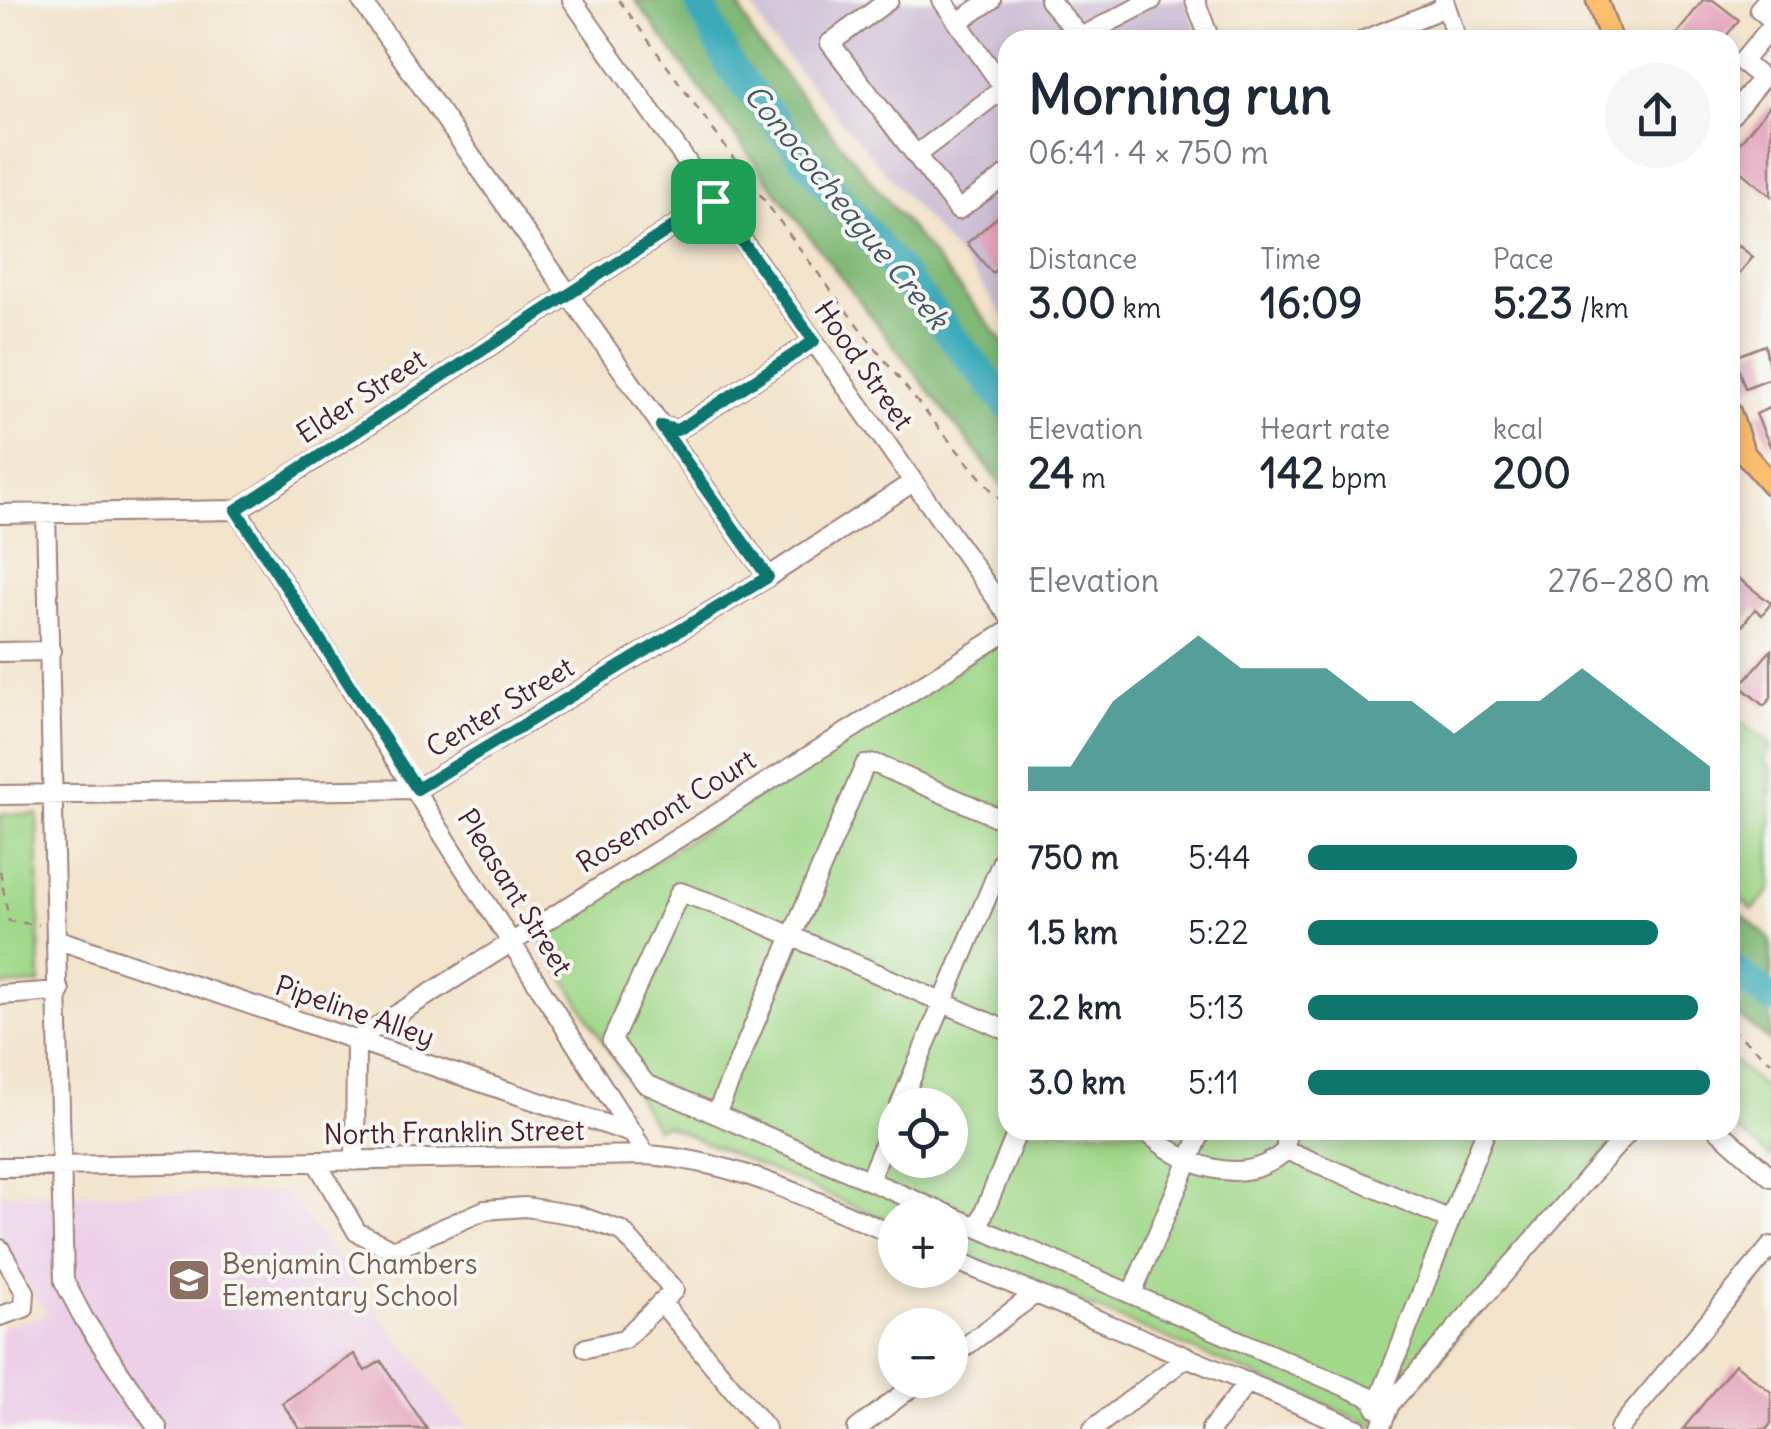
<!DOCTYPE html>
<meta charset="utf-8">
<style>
:root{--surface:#fff;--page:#f6f6f7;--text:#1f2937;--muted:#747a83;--accent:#0f766e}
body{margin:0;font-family:Delius,sans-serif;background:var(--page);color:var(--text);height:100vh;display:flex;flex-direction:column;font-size:38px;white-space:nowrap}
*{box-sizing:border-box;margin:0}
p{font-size:32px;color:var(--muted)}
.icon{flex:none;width:55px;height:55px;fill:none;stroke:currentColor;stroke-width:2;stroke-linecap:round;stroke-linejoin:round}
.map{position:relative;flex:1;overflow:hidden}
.side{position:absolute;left:998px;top:30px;width:742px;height:1110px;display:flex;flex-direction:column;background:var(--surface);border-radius:30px;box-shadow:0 5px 15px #0003}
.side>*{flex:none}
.fabs{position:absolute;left:878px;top:1088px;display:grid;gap:20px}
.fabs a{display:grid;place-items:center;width:90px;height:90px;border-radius:50%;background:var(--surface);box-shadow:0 5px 15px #0003;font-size:50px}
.pin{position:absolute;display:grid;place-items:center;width:85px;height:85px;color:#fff;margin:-42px;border-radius:20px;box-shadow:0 5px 15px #0006}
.round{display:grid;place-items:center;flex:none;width:105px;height:105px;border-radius:52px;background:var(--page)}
.overview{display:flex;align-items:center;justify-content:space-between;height:170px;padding:0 30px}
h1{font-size:55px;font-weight:700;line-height:75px}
.stats{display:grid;grid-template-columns:repeat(3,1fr);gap:15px;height:170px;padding:10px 30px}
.stats div{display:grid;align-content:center}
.stats b{font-size:42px;font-weight:700}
.stats small{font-size:28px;font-weight:400}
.stats p{font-size:28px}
.chart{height:280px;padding:20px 30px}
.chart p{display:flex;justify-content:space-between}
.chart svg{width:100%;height:180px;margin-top:10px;fill:var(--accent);opacity:.7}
ul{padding:0 30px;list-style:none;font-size:32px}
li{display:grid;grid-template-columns:160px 120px 1fr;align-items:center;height:75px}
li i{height:25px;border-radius:12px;background:var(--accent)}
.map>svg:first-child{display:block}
</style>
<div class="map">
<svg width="1771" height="1429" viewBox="0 0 1771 1429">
<rect width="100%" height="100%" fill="#f6f6f2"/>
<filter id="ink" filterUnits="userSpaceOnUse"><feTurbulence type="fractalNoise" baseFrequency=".01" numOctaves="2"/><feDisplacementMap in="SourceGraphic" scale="20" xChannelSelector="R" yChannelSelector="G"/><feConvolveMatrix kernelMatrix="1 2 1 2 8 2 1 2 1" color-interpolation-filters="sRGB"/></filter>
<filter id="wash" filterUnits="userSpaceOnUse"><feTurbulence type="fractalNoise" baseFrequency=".0048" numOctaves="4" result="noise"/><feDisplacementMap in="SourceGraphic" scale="40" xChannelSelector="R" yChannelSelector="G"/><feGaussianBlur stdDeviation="2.25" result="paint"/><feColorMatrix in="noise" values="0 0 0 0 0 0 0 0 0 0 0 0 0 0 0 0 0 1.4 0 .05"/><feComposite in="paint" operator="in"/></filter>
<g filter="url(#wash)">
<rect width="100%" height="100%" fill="#f2e3ca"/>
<path fill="#edd0e8" d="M0 1193H287L468 1429H5L0 1425V1327L48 1315 0 1244Z"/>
<path fill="#ccbed4" d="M750 0H1185L1201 40H1008L1007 321 975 276 769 37Z"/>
<path fill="#a1d88a" stroke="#767c5a" stroke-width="2.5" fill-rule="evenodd" d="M999 642 1008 654V1130H1623L1382 1429 950 1248V1215H895V1224L665 1125 656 1128 538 935ZM895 1105H950V1160H895Z
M1730 712 1771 745 1764 762 1771 767V890L1753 910 1730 890Z
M37 814 40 984 0 986V815Z
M1730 1058 1771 1094V1158L1730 1124Z"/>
<path fill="#80b876" stroke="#656c50" stroke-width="2.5" d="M635 0H736L756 41 1007 346V492L803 228Z
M1730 904 1771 940V1042L1730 1010Z"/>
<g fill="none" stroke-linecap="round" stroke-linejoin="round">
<path stroke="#3baab9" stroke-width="30" d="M698 0 730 66 1008 405
M1730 967 1771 999"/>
</g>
<g id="blocks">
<path fill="#e5a4be" d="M1703 0H1713L1739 20 1723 40H1672Z
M1771 104V196L1730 163V155Z
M1008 208V260L992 273 967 243Z
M1739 246 1753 257 1730 284V256Z
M1765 345 1771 378 1745 388 1734 357Z
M1771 407V448L1756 414Z
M1730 572 1771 603 1762 615 1755 609 1730 642Z
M1771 650V698L1764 706 1740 686Z
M354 1354 365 1371 381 1361 427 1429H300L282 1403Z
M1735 1364 1771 1392V1423L1767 1429H1683Z"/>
</g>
</g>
<g filter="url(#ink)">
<use href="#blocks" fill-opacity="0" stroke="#9e817a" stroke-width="2.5"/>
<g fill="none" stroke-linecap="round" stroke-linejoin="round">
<g stroke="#9e817a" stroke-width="22">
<path id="minor" d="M361 0 768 577
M572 0 1008 615
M889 0 830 43 958 210 1008 174
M1049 0 1081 37 1152 0
M1195 0 1210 40
M1444 0 1457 40
M1767 0 1759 9 1771 19
M958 22 991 0
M1364 40 1446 7
M1730 117 1762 78 1742 62 1771 27
M916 155 1004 88 942 0
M661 426 677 430 689 423 814 341
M237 510 646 1155
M46 513 64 1281 84 1319 158 1429
M0 514 237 510 713 201
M0 652 51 651
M0 795 417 789 768 577 913 482
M59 940 634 1134
M0 995 60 991
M1008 1031 739 913 680 892 612 1041 646 1084 1376 1400
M900 1105 1008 847
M716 1114 865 765 876 764 1008 822
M1145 1130C1181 1165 1244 1191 1286 1150V1130
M1718 1130 1771 1177
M1286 1150 1448 1219
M355 1161 356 1040 1008 631
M317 1163 357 1232 393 1250 485 1210 525 1207 576 1215 622 1231 674 1290 624 1339 586 1348
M0 1167 646 1155C739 1161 810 1200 895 1235
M869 1180 895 1118
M978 1227 1018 1130
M0 1249 25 1292 24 1308 0 1316
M950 1258 1358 1429
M1132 1293 1202 1130
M661 1302 766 1429
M950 1358 1035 1294
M1376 1408 1486 1130
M857 1429 921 1380
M1093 1429 1187 1357
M1211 1429 1248 1382
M1380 1429 1390 1404 1630 1130
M1619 1429 1771 1246"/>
</g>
<g stroke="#9e817a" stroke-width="25">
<path id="major" d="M1597 0 1611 40
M1730 412 1744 453 1771 484"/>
</g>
<path stroke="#9e817a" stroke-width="2.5" stroke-dasharray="8 8" stroke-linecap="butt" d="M619 0C745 172 866 349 1008 509
M0 871 9 921 39 925
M1730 1028 1771 1062"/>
<use href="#minor" stroke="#fff" stroke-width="18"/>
<use href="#major" stroke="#fbbd6e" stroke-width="20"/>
</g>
</g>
<g fill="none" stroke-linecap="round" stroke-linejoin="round" filter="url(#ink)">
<g stroke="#fff" stroke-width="20">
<path id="route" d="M713 201 814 341 689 423 677 430 661 426 768 577 417 789 236 510Z"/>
</g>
<use href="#route" stroke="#0f766e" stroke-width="12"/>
</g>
<defs>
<g id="school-square" transform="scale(2.25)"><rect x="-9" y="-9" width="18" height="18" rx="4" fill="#8d6e63" stroke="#f6f6f2"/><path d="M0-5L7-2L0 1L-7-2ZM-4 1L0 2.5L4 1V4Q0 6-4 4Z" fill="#fff"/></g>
</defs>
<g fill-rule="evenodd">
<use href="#school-square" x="189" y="1280"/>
</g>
<g text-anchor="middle" stroke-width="8" stroke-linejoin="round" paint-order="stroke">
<g font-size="28" fill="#4a1f2b" stroke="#f6f6f2">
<text transform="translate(864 365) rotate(55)" y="10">Hood Street</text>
<text transform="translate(361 396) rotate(-33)" y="10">Elder Street</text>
<text transform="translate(500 707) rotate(-31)" y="10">Center Street</text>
<text transform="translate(666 811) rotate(-32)" y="10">Rosemont Court</text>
<text transform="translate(515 892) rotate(58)" y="10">Pleasant Street</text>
<text transform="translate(355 1011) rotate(19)" y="10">Pipeline Alley</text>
<text transform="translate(454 1132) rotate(-1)" y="10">North Franklin Street</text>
</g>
<g font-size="28" fill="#785e54" stroke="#f6f6f2" text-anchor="start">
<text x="222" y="1274">Benjamin Chambers<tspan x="222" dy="32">Elementary School</tspan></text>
</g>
<g font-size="30" font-style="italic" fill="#445764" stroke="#f6f6f2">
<text transform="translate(846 207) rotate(51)" y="10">Conococheague Creek</text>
</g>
</g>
</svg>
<div class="fabs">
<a><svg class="icon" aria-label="locate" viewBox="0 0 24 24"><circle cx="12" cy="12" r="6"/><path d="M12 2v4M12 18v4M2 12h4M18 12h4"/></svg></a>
<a>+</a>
<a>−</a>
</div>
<div class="pin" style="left:713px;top:201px;background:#1e9e55"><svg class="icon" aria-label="arrive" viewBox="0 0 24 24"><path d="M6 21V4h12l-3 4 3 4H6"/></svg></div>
<section class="side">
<div class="overview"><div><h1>Morning run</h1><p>06:41 · 4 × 750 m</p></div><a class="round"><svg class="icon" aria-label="share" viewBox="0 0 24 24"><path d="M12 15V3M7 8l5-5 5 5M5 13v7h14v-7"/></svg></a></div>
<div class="stats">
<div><p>Distance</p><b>3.00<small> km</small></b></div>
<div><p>Time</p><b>16:09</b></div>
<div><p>Pace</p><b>5:23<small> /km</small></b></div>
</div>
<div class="stats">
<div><p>Elevation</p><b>24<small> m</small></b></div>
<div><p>Heart rate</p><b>142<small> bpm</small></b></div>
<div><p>kcal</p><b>200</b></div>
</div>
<div class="chart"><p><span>Elevation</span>276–280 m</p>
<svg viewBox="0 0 160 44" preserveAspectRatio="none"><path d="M0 44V38L10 38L20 22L30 14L40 6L50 14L60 14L70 14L80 22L90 22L100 30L110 22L120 22L130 14L140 22L150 30L160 38V44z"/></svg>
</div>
<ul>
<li><b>750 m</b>5:44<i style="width:67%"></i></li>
<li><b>1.5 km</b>5:22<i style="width:87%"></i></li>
<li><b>2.2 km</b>5:13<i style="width:97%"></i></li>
<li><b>3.0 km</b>5:11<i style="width:100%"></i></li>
</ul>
</section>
</div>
